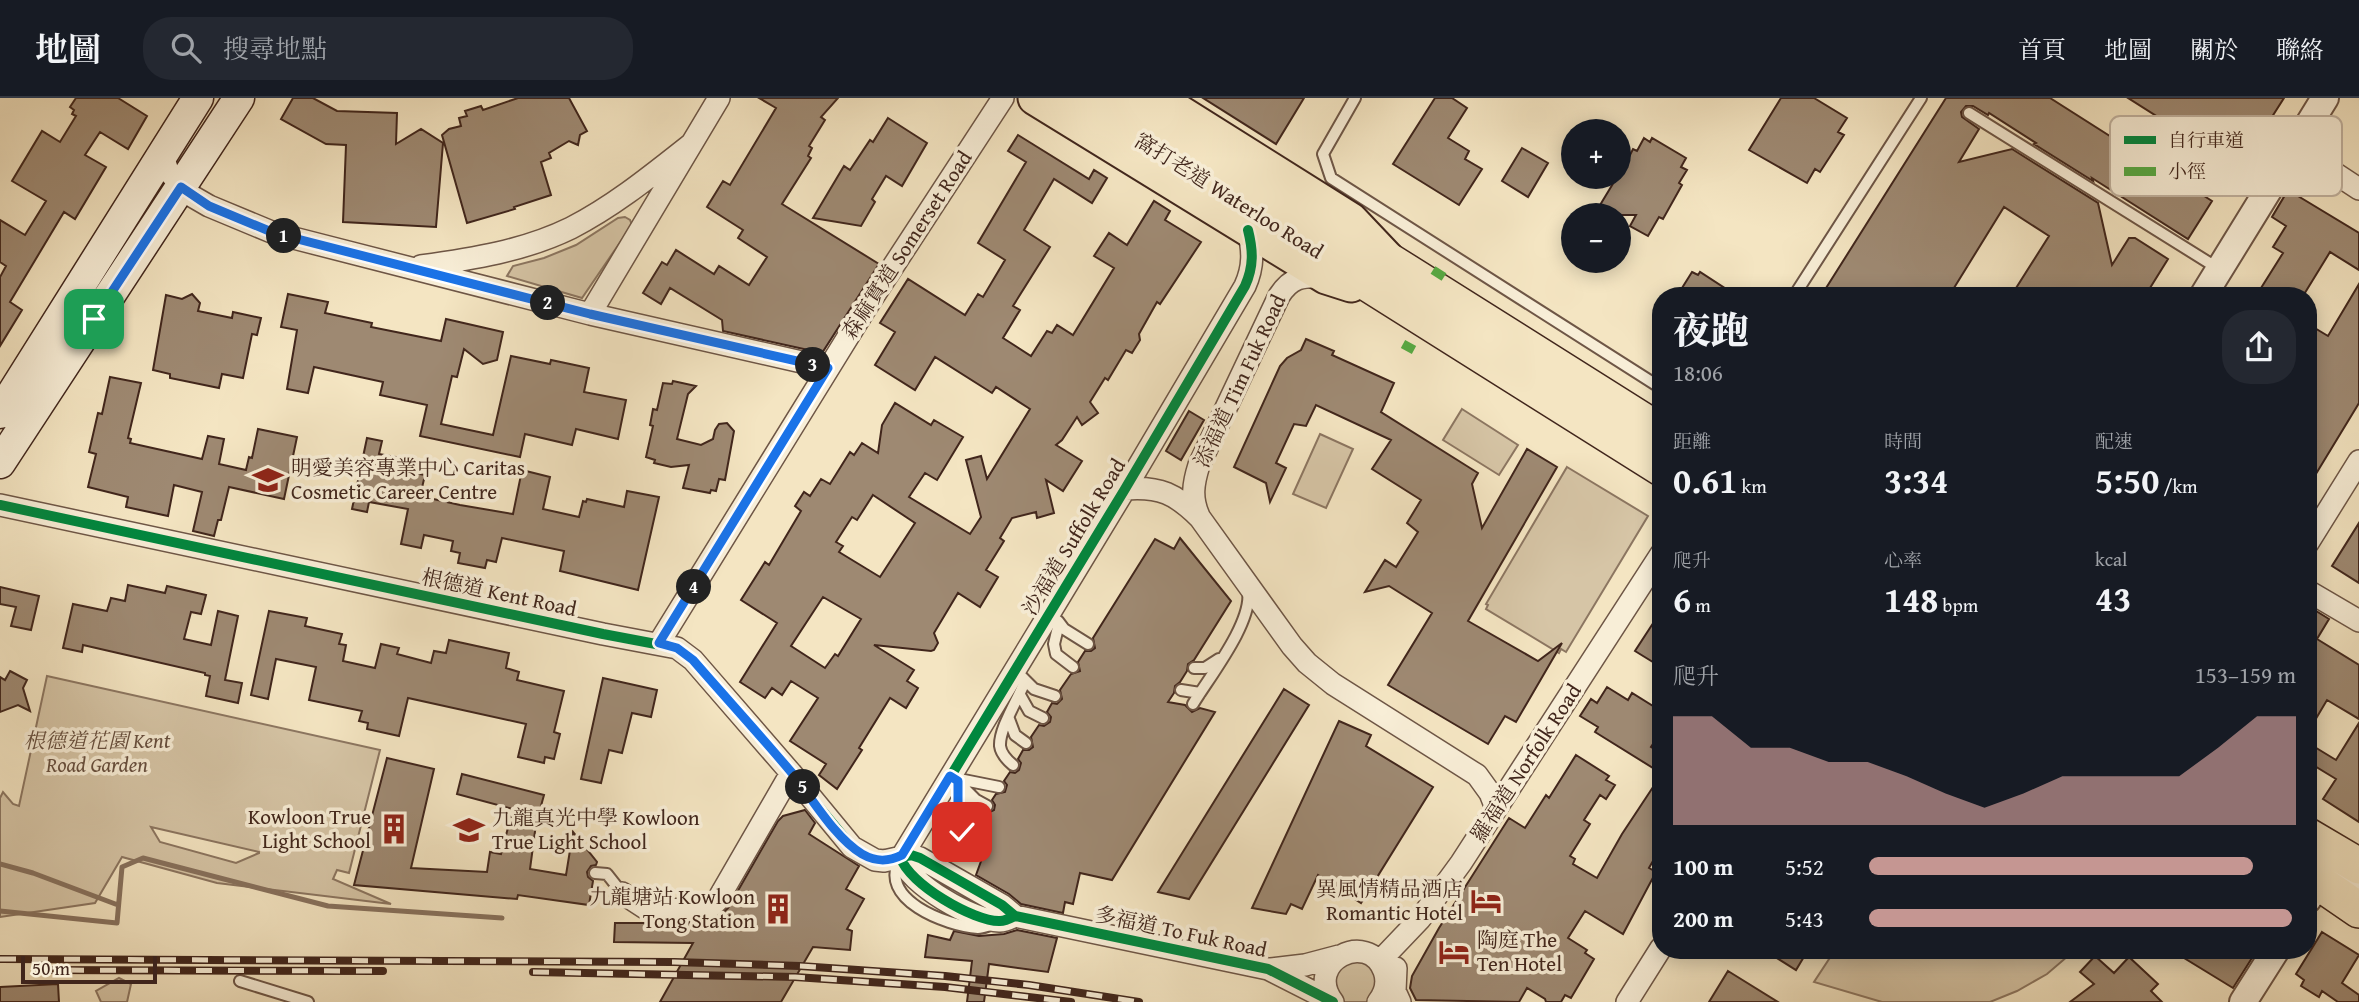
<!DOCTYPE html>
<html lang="zh-TW">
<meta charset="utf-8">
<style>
:root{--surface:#171b24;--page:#242831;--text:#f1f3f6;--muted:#9ea1a6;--line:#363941;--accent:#c59692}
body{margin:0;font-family:"Gentium Book Plus","Noto Serif TC",serif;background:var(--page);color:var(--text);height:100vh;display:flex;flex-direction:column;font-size:26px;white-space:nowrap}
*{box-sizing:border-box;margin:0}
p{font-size:23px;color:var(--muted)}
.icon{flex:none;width:38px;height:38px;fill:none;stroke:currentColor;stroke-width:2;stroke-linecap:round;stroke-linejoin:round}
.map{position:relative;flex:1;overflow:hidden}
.drawer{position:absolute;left:1652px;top:189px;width:665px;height:672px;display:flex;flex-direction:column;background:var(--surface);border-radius:28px;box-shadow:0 4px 18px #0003}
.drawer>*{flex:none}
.controls{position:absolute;left:1561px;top:21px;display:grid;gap:14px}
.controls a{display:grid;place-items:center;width:70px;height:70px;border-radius:50%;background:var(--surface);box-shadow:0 4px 18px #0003;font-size:35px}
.scale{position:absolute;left:21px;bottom:18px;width:136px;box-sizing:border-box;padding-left:7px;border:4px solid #41261c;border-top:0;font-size:19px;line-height:24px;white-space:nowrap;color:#41261c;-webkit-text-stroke:5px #f8eed7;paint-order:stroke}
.pin{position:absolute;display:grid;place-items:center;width:60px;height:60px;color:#fff;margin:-30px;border-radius:14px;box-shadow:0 4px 10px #0006}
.km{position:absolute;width:35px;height:35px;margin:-18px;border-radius:50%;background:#222;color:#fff;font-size:19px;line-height:35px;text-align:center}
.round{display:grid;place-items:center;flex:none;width:74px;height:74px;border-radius:28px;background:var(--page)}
.headline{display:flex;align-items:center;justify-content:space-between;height:119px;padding:0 21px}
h1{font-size:38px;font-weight:800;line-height:52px}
.figures{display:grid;grid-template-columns:repeat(3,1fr);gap:10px;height:119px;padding:7px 21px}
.figures div{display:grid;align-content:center}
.figures b{font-size:35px;font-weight:800}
.figures small{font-size:19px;font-weight:400}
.figures p{font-size:19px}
.chart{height:196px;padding:14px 21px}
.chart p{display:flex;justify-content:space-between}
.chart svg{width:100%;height:126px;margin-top:7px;fill:var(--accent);opacity:.7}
ul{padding:0 21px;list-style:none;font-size:23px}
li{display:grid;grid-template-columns:112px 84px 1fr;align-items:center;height:52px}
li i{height:18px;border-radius:9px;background:var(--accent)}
header{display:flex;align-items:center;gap:42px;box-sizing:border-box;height:98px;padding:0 35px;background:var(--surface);border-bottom:2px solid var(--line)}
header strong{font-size:33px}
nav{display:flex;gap:38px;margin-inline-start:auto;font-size:24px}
.search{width:490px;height:63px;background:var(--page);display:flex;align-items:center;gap:18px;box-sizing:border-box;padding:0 24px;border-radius:28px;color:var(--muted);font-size:26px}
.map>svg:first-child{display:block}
</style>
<header>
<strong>地圖</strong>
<div class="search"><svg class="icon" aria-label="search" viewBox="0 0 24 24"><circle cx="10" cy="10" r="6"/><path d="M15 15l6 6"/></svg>搜尋地點</div>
<nav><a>首頁</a><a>地圖</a><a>關於</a><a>聯絡</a></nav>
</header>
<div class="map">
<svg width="2359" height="904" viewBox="0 0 2359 904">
<rect width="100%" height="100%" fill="#f4e5c2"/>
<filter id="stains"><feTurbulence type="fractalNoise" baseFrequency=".00286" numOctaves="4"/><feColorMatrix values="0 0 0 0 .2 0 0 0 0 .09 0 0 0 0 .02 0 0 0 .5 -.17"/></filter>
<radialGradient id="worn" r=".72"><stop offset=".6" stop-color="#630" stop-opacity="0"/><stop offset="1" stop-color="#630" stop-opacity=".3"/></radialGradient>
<path fill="#d6c5a6" stroke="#8c7661" stroke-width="2" fill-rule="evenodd" d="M625 119 630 122 632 127 582 200 507 178 513 168 544 160 576 147 618 120Z
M1462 311 1518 347 1499 377 1443 342Z
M1320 336 1353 351 1326 410 1293 396Z
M1567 369 1648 418 1566 554 1561 551 1559 555 1486 511 1488 507 1486 506Z
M47 578 380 652 349 775 337 772 333 781 391 806 217 785 122 759 95 805 0 819V700L3 694 13 706 19 708ZM151 729 259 754V755L236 765 160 744Z
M1835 852H2075L2047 876 2017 893 1990 904H1882L1814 884Z
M1346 863 1369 865 1378 878 1373 900 1367 904H1344L1339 901 1333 880Z
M119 880 131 886 127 904H101L96 893Z"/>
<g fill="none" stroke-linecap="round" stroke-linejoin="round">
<path stroke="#88725e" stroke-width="5" d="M0 766 33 775 118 807
M0 813 117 825 122 769 143 760 328 808 502 820"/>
</g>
<path fill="#9e8972" stroke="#41261c" stroke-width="2" fill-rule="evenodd" d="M76 0H118L147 18 128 51 100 34 85 57 106 69 75 121 64 114 10 204 22 212 0 248V179L6 168 0 164V122L25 137 46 103 12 83 42 33 60 44 76 18 72 16 74 12 70 9Z
M293 0H313L337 13 397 15 396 46 421 31 443 45 436 129 343 124 346 47 326 46 281 21Z
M518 0H569L587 33 580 37 578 47 569 43 549 55 551 60 541 64 551 97 514 109 515 111 467 125 442 37 449 31 461 28 459 20 467 18 465 13 481 8 483 12Z
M759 0H838L821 19 825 22 809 48 812 50 808 58 811 60 782 106 879 166 822 255 723 233 722 222 670 190 661 206 643 195 662 164 667 167 676 152 714 176 719 168 749 187 767 159 738 140 743 132 707 109 723 83 730 87 776 10Z
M1203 0H1304L1276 46Z
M1435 0H1452L1467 10 1448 40 1469 53 1465 61 1482 71 1459 107 1393 66Z
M1781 0H1814L1847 20 1838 34 1844 37 1820 74 1815 71 1807 85 1749 52Z
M1946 0H2050L2212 103 2188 141 2092 80 2093 83 2034 46 2036 45 1989 15 1988 17 1973 8H1966L1961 14 1962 19 1979 31 1959 64 2012 51 2098 105 2112 167 2129 140H2135L2168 161 2145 198H2011L2049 138 2004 109 1949 198H1821Z
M2128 0H2284L2256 44H2247L2243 51 2228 41 2218 57Z
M888 20 927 45 902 88 886 78 872 101 875 104 861 128 813 120 844 68 850 72 870 42 873 44Z
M1018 37 1089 81 1094 72 1107 80 1092 105 1054 81 1024 132 1050 149 1013 208 1020 212 1003 240 1031 258 1047 233 1052 235 1057 227 1073 237 1114 170 1094 158 1109 135 1127 147 1154 103 1170 113 1165 122 1201 144 1160 206 1157 204 1139 236 1140 242 1132 255 1126 252 1108 282 1105 280 1090 304 1098 315 1082 327 1077 319 1062 342 1056 347 1082 363 1063 393 1046 382 1054 415 1037 420 1036 414 1012 420 1000 440 1004 443 986 472 998 479 980 509 958 495 934 535 938 545 934 552 931 553 874 547 914 572 907 583 918 590 906 610 890 600 859 650 862 652 837 691 819 677 826 666 790 643 818 600 791 583 782 597 772 590 765 600 740 584 777 525 741 502 765 464 769 467 801 413 795 408 804 394 810 398 821 381 830 386 850 354 854 357 862 345 878 355 882 327 895 305 931 327 934 322 963 339 937 382 925 375 909 399 970 436 981 419 966 362 981 358 987 381 1030 311 996 289 992 295 935 259 915 292 875 267 895 234 880 225 908 181 965 217 978 196 983 199 1005 162 978 145 1026 64 1008 53ZM873 397 915 425 880 479 839 454 843 448 836 444 852 419 857 422ZM823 499 861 521 838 558 835 556 825 570 791 548Z
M1644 40 1650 44 1652 40 1686 60 1681 69 1687 72 1679 85 1682 87 1663 121 1659 119 1648 138 1630 128 1636 117H1594L1617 79H1619L1633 51 1637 53Z
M1522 50 1548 65 1528 99 1502 83Z
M2288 92 2359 135V172L2330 154 2303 198H2256L2283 155 2273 149 2286 128 2272 119Z
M1692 174 1698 177 1700 174 1737 198H1677Z
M2359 186V305L2308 389V226L2328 238Z
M192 196 200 205 198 213 232 220 233 214 261 220 257 237 252 236 243 280 222 276 219 290 170 280V276L153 272 166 197 182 201Z
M288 196 328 204 325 215 372 225 371 229 441 243 446 221 503 234 497 262 483 266 464 251 457 279 452 278 441 326 493 337 511 258 550 266 551 262 589 270 584 294 626 302 618 341 576 331 572 347 525 336 520 359 420 338 427 307 380 297 383 284 314 269 308 295 287 291 297 232 281 229Z
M1306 241 1334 253 1332 257 1394 285 1381 314 1478 375 1472 386 1482 430 1527 351 1557 369 1468 523 1538 563 1562 545 1516 624 1505 618 1488 646 1388 587 1432 515 1389 488 1365 494 1385 462 1396 469 1418 434 1407 425 1421 402 1372 371 1391 342 1316 307 1306 328 1294 326 1276 365 1286 370 1270 404 1266 385 1234 369 1280 268 1287 260 1301 252Z
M110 279 141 285 128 340 131 341 130 345 202 361 208 338 224 341 219 366 246 372 249 359 252 360 258 331 297 339 284 401 229 389 221 422H218L214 438 193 433 202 394 174 387 168 418 126 409 128 399 88 389 96 356 89 354 98 315 102 316Z
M673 283 696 288 688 296 677 341 701 347 713 341 715 332 719 326 727 325 734 333 725 382 719 381 716 393 711 392 710 395 683 390 689 367 671 369 654 365 655 362 646 359 653 328 650 327 653 311 657 312 663 285 672 286Z
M1189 313 1204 322 1181 362 1166 353Z
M367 340 382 343 379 356 396 359 393 371 425 377 420 398 460 407 513 416 522 372 550 379 543 411 579 419 583 403 586 404 587 401 624 409 627 393 659 399 638 492 560 473 564 453 502 440 496 464 487 462 485 470 458 465 460 455 451 453 453 443 424 437 421 450 401 446 408 411 369 404 367 414 352 411Z
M2359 425V485L2332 468Z
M1180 440 1231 503 1194 562 1188 566 1187 573 1180 584 1175 588 1174 595 1168 604 1185 607 1192 614 1200 610 1215 614 1112 782 1080 775 1073 806 1065 804 1063 815 1021 806 1009 796 976 777 984 755 962 751 965 746 970 747 975 742 973 733 975 730 984 728 986 722 983 717 994 712 995 707 992 702 996 696 1005 694 1007 687 1004 683 1010 674 1015 675 1019 672 1021 665 1018 661 1023 652H1029L1033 649 1031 639 1039 627 1044 628 1050 624 1051 619 1047 614 1052 605 1057 606 1062 601 1060 592 1071 576 1080 573 1078 564 1085 553H1091L1095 550 1093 540 1155 441 1174 451Z
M128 487 165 495 167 488 206 497 201 516 191 514 184 541 211 547 218 513 238 518 225 582 242 585 238 605 206 598 210 578 205 577V575L83 547 82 554 63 550 73 506 107 513 111 500 125 503Z
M0 489 39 498 31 532 11 528 16 509 0 506Z
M2308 508 2329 521 2317 541 2359 567V621L2327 602 2308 634Z
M269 513 307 520 305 528 342 536 339 546 346 547 343 563 375 570 381 546 399 550 397 556 431 565 434 553 446 555 449 542 509 555 506 570 519 574 517 582 564 593 554 634 560 636 554 661 545 659 544 665 518 659 526 626 408 600 399 638 367 631 368 625 359 623 362 613 309 602 316 569 276 561 268 601 251 597Z
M1661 513V569L1635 553Z
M10 573 27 582 23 590 30 613 18 607 0 614V579L5 582Z
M603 580 657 592 651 619 632 615 622 655 609 652 601 685 581 681Z
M1607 589 1628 602 1632 595 1661 613V634L1651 649 1661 655V675L1595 634 1598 629 1580 618 1591 601 1597 605Z
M1284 591 1309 607 1189 801 1158 794Z
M1339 623 1371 637 1366 648 1433 689 1361 805 1318 777 1302 811 1291 806 1286 816 1252 810Z
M2359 625V724L2323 701 2336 681 2308 664V645L2336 662Z
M1576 657 1609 678 1606 682 1615 687 1606 701 1600 697 1584 722 1590 726 1570 758 1575 761 1573 766 1597 780 1622 736 1661 677V749L1649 770 1656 774 1623 836 1585 813 1568 840 1587 852 1585 855 1594 861 1571 900 1565 897 1561 904H1546L1545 901 1527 890 1519 904 1416 902 1410 890 1412 878 1439 830 1509 720 1525 730 1546 697 1549 700Z
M387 660 434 671 411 770 487 774 490 754 501 756 513 711 457 696 462 676 544 697 536 726 530 771 566 777 573 734 597 764 596 767 591 768 587 774 588 779 593 783 589 807 518 797 517 801 354 787Z
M805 712 815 725 809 736 859 768 846 791 864 801 847 831 852 833 850 852 813 849 781 904H660L693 845 614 844 615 825H711L728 810 778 723 783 718Z
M1017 832 1057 840 1048 874 989 866 984 904H967L972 863 925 859 928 837 950 842 954 833 979 838 1004 836Z
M2322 834 2359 857 2342 885 2359 897V904H2338L2322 893 2319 899 2301 888 2304 882 2296 876Z
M1764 852H1808L1796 872Z
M2171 852H2257L2233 890Z
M2095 858 2114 875 2129 859 2158 886 2151 893 2162 904H2070L2094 886 2080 874Z
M1728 873 1778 904H1709Z
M58 886 59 904H0V889Z"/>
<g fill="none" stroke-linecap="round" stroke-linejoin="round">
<g stroke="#6e5646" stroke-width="14">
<path id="service" d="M1355 0 1323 56 1331 80 1661 290
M1969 15 2219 171
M1794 198 1921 0
M1058 523 1064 531 1088 546
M1059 525 1054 546 1056 556 1073 569
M1194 570H1205L1219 561
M1022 579 1034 591 1055 598
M1181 592 1200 595
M1020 597 1029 613 1043 620
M1193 606C1210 578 1253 524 1248 493
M1009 621 1015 637 1026 645
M1013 667C1007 662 1001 656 1000 648 999 630 1019 600 1025 583
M954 680 999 689
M958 683 960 729 968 739
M962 688 976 702 987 708
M962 695 973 720 978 723
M901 760C875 801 947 828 978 830 983 830 989 827 994 826
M595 775 607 776 622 795
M240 883 308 904"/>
</g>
<g stroke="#6e5646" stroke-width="24">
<path id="minor" d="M2295 49 2359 91
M162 55 168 73 190 97 209 108 274 135 590 216 828 270
M421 168C472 161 524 153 571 130 614 108 652 77 690 47
M590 216 719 0
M1125 391C1160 388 1176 396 1200 420L1292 548 1307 565 1333 586 1477 677 1490 695 1496 710
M0 407 603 536 677 550 693 562 791 675 852 749 875 762 884 763 911 757 920 760 1002 807 1015 818 1268 871 1333 904
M1199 418C1191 400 1193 386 1199 367L1279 198C1291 179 1302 178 1323 179
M2308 445 2359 363
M2308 493 2359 523
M659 545 864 213 1003 0
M622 795 645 810 706 813 717 803 791 675
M1015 818C1011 820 1004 823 1000 823 974 824 908 785 901 760L1125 391 1245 188C1254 168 1253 152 1248 132
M1379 864 1420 821 1461 765 1661 456
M1396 870 1395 893 1400 904
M1271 871 1305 867 1339 858
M1333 904C1303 864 1368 831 1384 873 1388 884 1385 895 1378 904
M1627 904 1661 850"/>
</g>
<g stroke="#6e5646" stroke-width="30">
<path id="tertiary" d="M2203 198 2325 0
M2308 801 2319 784 2359 783
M2243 904 2276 852"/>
</g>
<g stroke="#41261c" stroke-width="33">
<path id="secondary" d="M0 315 198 0
M0 365 239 0"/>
</g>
<g stroke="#41261c" stroke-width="37">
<path id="primary" d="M1035 0 1326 179 1351 187
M1157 0 1351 122 1387 160"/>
</g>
<g stroke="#41261c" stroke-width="38">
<path id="trunk" d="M1073 0 1661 370
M1121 0 1340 138 1391 164 1661 334
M2308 738 2359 768
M2308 777 2359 812"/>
</g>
<use href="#service" stroke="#f8eed7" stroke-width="10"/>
<use href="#minor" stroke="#f8eed7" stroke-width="21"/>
<use href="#tertiary" stroke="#f8eed7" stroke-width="26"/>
<use href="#secondary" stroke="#f8eed7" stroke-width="30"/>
<use href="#primary" stroke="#f4e5c2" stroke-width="33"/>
<use href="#trunk" stroke="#f4e5c2" stroke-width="35"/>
<g stroke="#41261c" stroke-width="8">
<path id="rail" d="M0 861 674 864 800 868 945 878 1029 887 1139 904
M36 872 383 873
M533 874 795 879 945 889 1071 904"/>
</g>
<use href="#rail" stroke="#f8eed7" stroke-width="5" stroke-dasharray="16" stroke-linecap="butt"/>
<path stroke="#56aa43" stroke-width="9" stroke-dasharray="18 9" stroke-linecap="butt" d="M1433 172 1444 179
M1403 246 1414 252"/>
<g stroke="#f8eed7" stroke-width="15">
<path id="cycleway" d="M0 407 603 536 677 550 693 562 791 675 852 749 875 762 884 763 911 757 920 760 1002 807 1015 818 1268 871 1333 904
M1015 818C1011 820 1004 823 1000 823 974 824 908 785 901 760L1125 391 1245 188C1254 168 1253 152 1248 132"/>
</g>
<use href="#cycleway" stroke="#00873e" stroke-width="10"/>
</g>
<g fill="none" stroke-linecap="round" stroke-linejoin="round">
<g stroke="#fff" stroke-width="14">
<path id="route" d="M94 221 181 89 209 108 274 135 590 216 828 270 659 545 677 550 693 562C726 600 760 637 792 675 812 700 835 740 862 756 876 764 888 764 902 757L950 678 958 683V720L962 734"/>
</g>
<use href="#route" stroke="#1a73e8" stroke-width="9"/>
</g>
<defs>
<g id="university-bare" transform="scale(2.415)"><path d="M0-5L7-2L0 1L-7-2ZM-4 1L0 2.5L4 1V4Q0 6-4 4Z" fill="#8f2418" stroke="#f8eed7" stroke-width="2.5" paint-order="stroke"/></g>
<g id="building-bare" transform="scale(2.415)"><path d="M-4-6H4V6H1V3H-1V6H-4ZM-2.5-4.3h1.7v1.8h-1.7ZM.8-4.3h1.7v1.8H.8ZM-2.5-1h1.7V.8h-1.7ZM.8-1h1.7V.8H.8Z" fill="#8f2418" stroke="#f8eed7" stroke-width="2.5" paint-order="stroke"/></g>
<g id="school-bare" transform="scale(2.415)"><path d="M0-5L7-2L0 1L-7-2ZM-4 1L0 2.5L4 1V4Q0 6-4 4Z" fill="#8f2418" stroke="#f8eed7" stroke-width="2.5" paint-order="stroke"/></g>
<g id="hotel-bare" transform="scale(2.415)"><path d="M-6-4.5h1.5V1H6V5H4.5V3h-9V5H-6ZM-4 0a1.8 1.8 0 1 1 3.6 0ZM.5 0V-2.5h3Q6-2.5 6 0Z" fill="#8f2418" stroke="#f8eed7" stroke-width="2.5" paint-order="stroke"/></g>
</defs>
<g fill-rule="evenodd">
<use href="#university-bare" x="268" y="382"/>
<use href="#building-bare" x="394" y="731"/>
<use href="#school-bare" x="469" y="732"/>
<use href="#hotel-bare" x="1486" y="803"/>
<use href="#building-bare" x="778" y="811"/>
<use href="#hotel-bare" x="1454" y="854"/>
</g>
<g text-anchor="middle" stroke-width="7" stroke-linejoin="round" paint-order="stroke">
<g font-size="21" fill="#41261c" stroke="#f8eed7">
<text transform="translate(1229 98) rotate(32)" y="7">窩打老道 Waterloo Road</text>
<text transform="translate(907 147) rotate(-57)" y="7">森麻實道 Somerset Road</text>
<text transform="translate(1240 283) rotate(-65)" y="7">添福道 Tim Fuk Road</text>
<text transform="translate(1074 439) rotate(-59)" y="7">沙福道 Suffolk Road</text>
<text transform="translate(499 495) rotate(12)" y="7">根德道 Kent Road</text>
<text transform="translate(1526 665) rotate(-57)" y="7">羅福道 Norfolk Road</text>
<text transform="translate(1181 834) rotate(12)" y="7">多福道 To Fuk Road</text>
</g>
<g font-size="21" fill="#41261c" stroke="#f8eed7" text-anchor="start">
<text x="291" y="377">明愛美容專業中心 Caritas<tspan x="291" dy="24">Cosmetic Career Centre</tspan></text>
<text x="371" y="726" text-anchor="end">Kowloon True<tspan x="371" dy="24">Light School</tspan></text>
<text x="492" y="727">九龍真光中學 Kowloon<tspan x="492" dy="24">True Light School</tspan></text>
<text x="1463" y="798" text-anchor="end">異風情精品酒店<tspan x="1463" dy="24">Romantic Hotel</tspan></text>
<text x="755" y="806" text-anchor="end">九龍塘站 Kowloon<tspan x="755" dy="24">Tong Station</tspan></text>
<text x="1477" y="849">陶庭 The<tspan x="1477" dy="24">Ten Hotel</tspan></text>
</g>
<g font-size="21" font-style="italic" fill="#664e3e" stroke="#f8eed7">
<text x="97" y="650">根德道花園 Kent<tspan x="97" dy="24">Road Garden</tspan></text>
</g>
</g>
<rect x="2110" y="18" width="232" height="80" rx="10" fill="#f8eed7" stroke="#c1b29f" stroke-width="2"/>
<rect x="2124" y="38" width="32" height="8" fill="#00873e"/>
<rect x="2124" y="69" width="32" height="9" fill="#56aa43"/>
<g font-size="19" fill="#41261c">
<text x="2168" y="49">自行車道</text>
<text x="2168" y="80">小徑</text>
</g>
<rect width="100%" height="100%" filter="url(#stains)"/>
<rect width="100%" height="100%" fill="url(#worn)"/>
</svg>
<div class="controls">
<a>+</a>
<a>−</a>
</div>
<div class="scale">50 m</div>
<div class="pin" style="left:94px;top:221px;background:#1e9e55"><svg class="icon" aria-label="arrive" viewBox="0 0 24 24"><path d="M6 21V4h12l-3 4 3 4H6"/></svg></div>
<div class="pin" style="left:962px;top:734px;background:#d93025"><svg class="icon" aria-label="check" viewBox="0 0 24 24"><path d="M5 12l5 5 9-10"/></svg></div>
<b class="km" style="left:284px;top:138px">1</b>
<b class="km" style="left:548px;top:205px">2</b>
<b class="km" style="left:813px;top:267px">3</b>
<b class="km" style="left:694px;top:489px">4</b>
<b class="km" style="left:803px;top:689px">5</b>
<section class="drawer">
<div class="headline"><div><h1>夜跑</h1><p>18:06</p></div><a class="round"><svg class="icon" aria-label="share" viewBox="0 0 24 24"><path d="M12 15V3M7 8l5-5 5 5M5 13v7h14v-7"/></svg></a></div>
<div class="figures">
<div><p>距離</p><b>0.61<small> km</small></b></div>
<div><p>時間</p><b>3:34</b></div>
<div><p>配速</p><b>5:50<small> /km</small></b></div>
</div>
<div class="figures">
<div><p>爬升</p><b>6<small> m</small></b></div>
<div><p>心率</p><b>148<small> bpm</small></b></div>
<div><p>kcal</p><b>43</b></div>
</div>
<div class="chart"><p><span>爬升</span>153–159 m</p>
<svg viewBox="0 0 160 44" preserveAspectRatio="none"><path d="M0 44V6L10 6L20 17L30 17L40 22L50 22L60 27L70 33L80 38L90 33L100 27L110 27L120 27L130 27L140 17L150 6L160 6V44z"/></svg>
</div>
<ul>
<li><b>100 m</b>5:52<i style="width:90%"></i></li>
<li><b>200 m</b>5:43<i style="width:99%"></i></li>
</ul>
</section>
</div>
